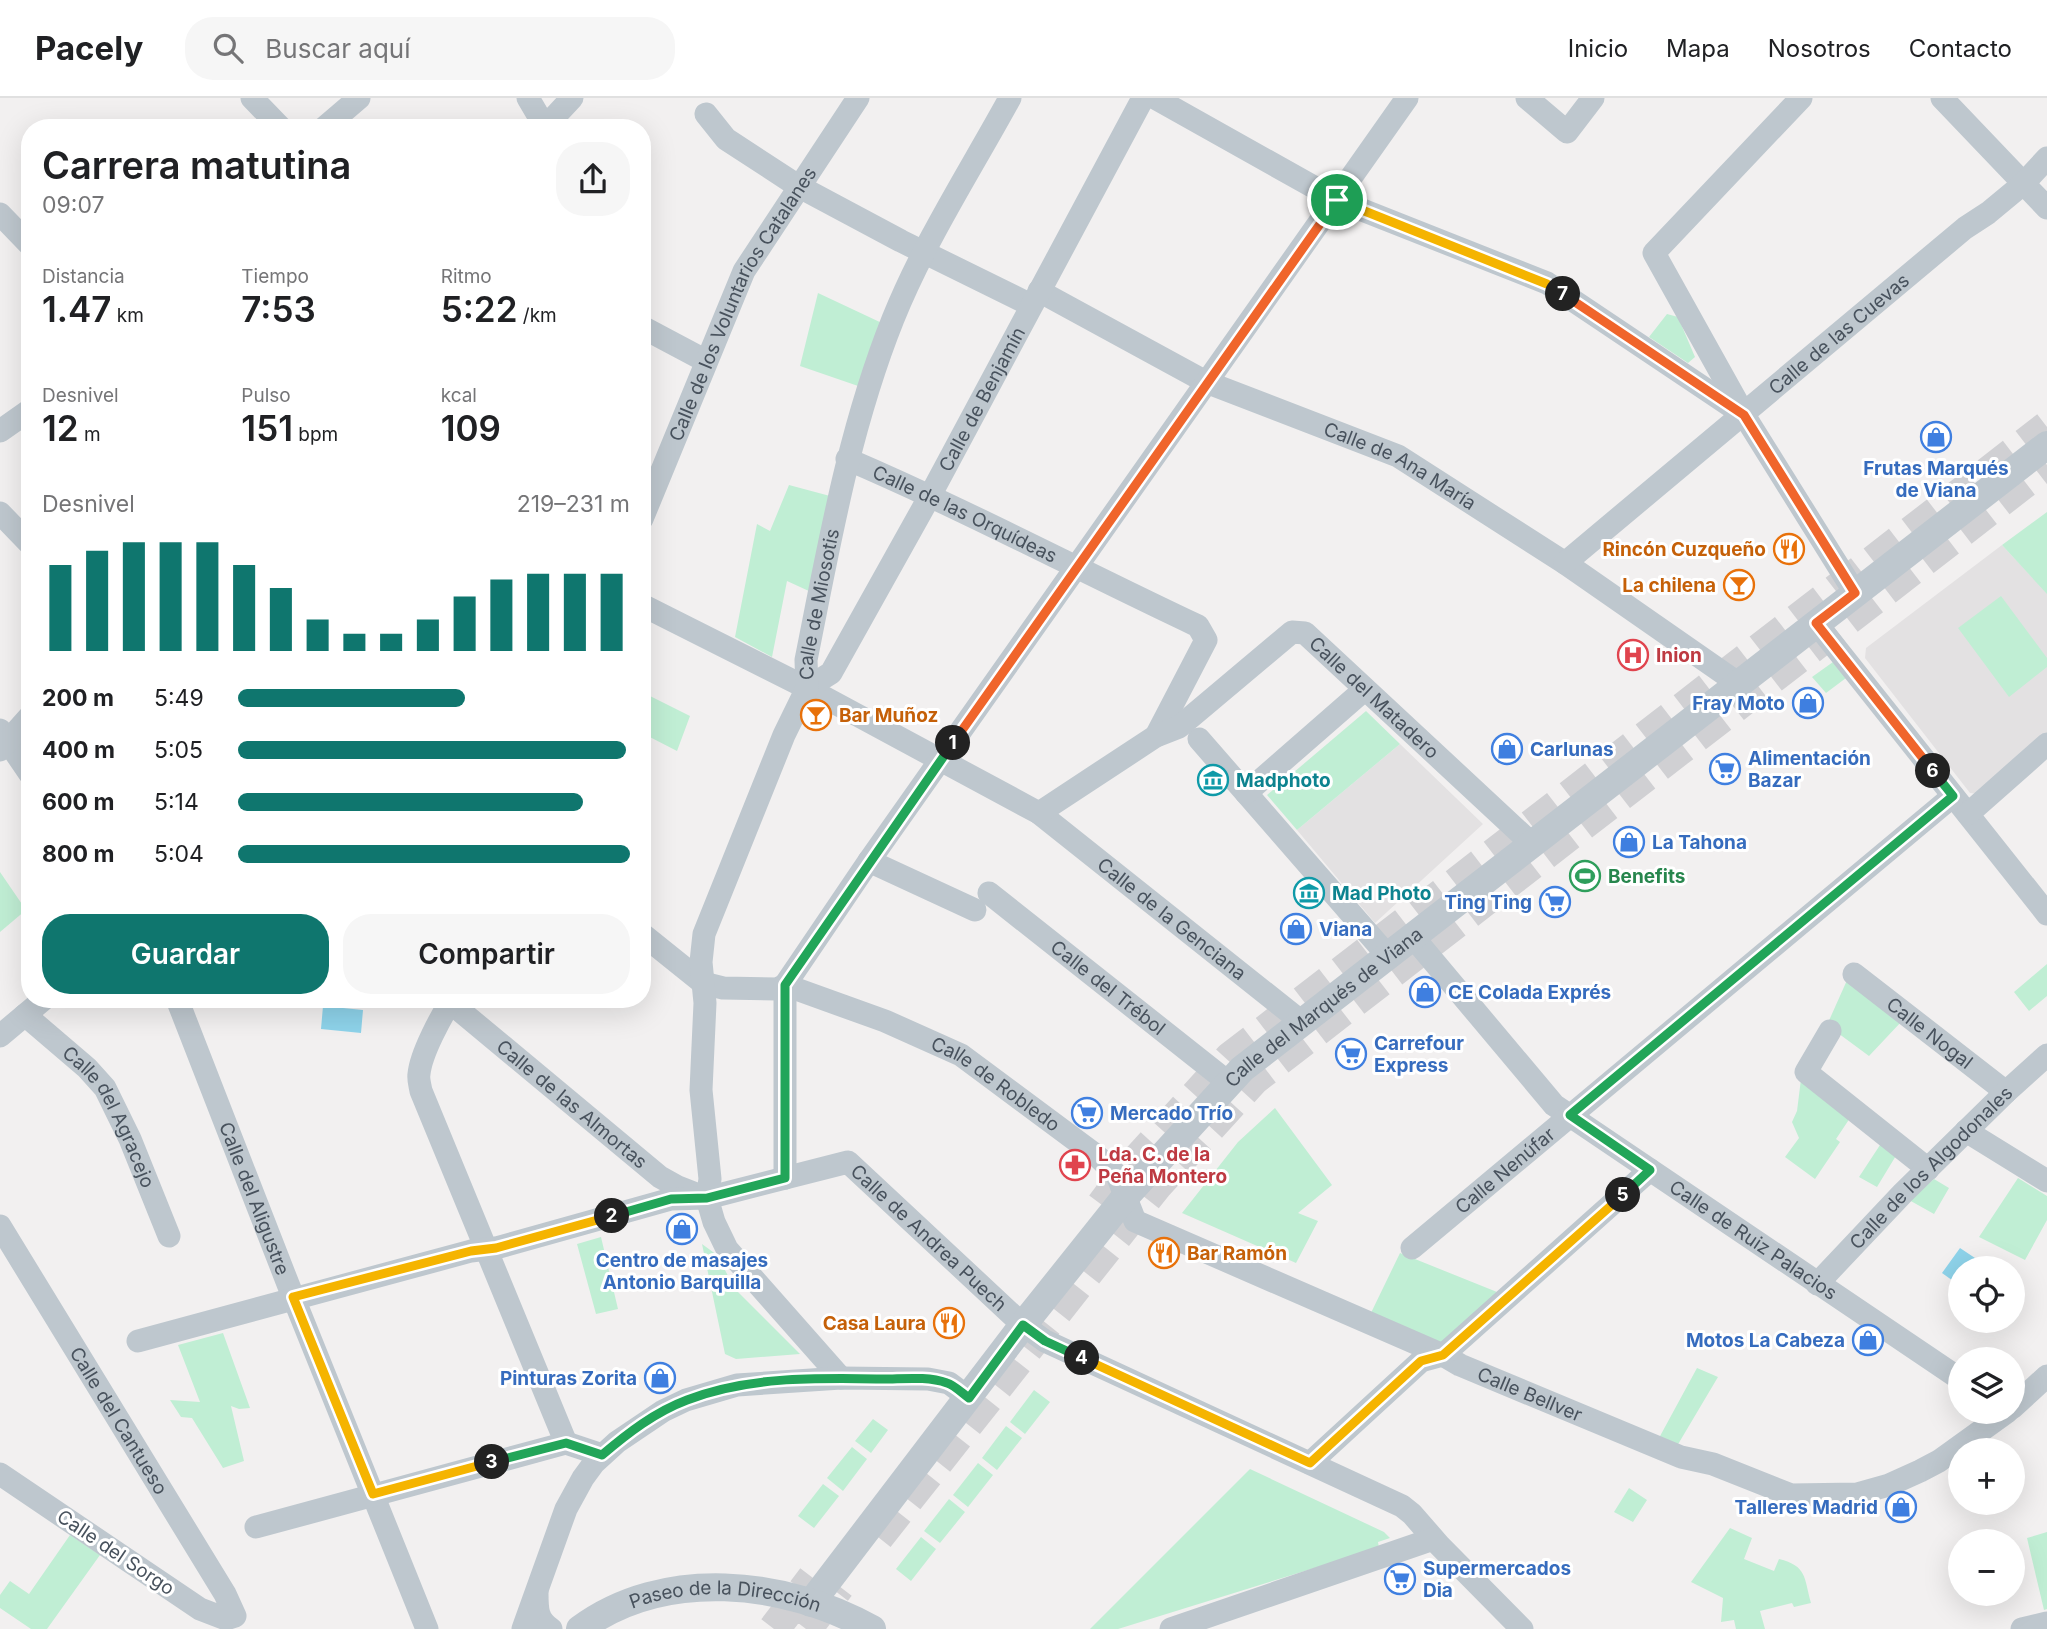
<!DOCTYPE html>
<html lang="es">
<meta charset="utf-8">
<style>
:root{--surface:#fff;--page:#f6f6f6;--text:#202124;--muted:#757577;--line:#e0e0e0;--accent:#0f766e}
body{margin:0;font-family:Inter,sans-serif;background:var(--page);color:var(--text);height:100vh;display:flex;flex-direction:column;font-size:26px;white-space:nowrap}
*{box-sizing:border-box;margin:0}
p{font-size:23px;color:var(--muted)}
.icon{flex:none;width:38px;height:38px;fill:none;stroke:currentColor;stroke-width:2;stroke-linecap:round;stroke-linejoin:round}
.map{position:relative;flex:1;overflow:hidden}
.sheet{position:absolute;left:21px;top:21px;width:630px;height:889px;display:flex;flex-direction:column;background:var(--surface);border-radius:28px;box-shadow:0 7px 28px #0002}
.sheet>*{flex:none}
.controls{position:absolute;left:1948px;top:1158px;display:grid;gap:14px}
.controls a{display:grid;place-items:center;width:77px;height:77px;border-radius:50%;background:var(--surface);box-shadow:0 7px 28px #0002;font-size:35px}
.pin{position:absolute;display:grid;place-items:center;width:60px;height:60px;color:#fff;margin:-30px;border:4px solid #fff;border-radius:50%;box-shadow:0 2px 7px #0007}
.km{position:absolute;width:35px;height:35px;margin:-18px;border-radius:50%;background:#222;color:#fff;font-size:19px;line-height:35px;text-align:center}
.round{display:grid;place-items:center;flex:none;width:74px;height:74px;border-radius:28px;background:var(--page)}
.head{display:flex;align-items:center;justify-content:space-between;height:119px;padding:0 21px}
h1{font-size:38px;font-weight:600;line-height:52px}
.metrics{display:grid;grid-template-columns:repeat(3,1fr);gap:10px;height:119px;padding:7px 21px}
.metrics div{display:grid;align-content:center}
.metrics b{font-size:35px;font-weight:600}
.metrics small{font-size:19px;font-weight:400}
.metrics p{font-size:19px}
.chart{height:196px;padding:14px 21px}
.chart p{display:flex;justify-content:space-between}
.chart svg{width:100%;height:126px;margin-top:7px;stroke:var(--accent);stroke-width:6}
.cta{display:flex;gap:14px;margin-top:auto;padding:14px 21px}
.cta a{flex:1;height:80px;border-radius:28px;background:var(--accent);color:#fff;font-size:28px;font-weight:600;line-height:80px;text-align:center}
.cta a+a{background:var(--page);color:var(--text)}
ul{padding:0 21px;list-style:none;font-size:23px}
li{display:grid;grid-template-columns:112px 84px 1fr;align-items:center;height:52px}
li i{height:18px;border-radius:9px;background:var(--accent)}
header{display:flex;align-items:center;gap:42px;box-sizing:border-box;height:98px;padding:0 35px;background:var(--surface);border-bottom:2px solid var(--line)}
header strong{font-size:33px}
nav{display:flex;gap:38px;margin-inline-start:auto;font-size:24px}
.search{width:490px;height:63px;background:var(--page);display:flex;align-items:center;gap:18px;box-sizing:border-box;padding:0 24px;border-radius:28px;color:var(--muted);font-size:26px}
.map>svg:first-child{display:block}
</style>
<header>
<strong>Pacely</strong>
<div class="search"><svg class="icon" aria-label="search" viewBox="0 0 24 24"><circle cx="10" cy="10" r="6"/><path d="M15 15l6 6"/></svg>Buscar aquí</div>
<nav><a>Inicio</a><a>Mapa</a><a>Nosotros</a><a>Contacto</a></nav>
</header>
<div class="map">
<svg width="2047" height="1531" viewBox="0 0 2047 1531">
<rect width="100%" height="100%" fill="#f2f0f0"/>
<path fill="#e3e1e2" d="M2002 447 2047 495V635L1978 696 1970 695 1865 560 1866 550Z
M1400 646 1483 726 1375 825 1297 732Z"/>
<path fill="#c0eed4" d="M818 195 884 226 861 289 800 268Z
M1667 216 1678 219 1695 259 1688 265 1649 239Z
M789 387 830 398 811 494 787 483 772 559 735 539 757 426 770 433Z
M2047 414V496L2002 447Z
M2001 498 2047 560V569L2009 599 1958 530Z
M1833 564 1846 580 1826 595 1812 579Z
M642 594 690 618 677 653 642 635Z
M1366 613 1400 646 1297 732 1267 697Z
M0 774 26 812 0 834Z
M2047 866V898L2029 913 2014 894Z
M1848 880 1902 923 1869 958 1827 927Z
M1801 981 1850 1020 1836 1041 1840 1044 1815 1081 1785 1059 1799 1040 1792 1024 1797 1013Z
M1275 1010 1332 1087 1298 1115 1318 1123 1296 1165 1182 1115 1238 1044Z
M1882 1044 1897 1056 1877 1089 1859 1079Z
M2018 1080 2047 1098V1122L2025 1162 1979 1139Z
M1934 1081 1949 1090 1934 1116 1909 1102Z
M601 1139 618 1211 596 1216 577 1146Z
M702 1146 717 1157 735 1191 800 1256 736 1261 725 1256Z
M1400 1155 1497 1194 1444 1244 1434 1246 1369 1219Z
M223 1235 250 1310 239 1311 231 1308 244 1363 223 1370 192 1320 181 1319 170 1302 200 1304 178 1247Z
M1697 1270 1718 1279 1677 1348 1659 1340Z
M1034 1292 1050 1304 1025 1336 1010 1324Z
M873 1321 888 1332 871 1355 855 1343Z
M1006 1328 1022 1340 997 1372 982 1360Z
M852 1349 867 1361 843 1393 827 1380Z
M978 1365 993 1377 968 1409 953 1397Z
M1250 1371 1384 1434 1390 1440 1378 1444 1379 1450 1118 1531H1090Z
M823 1386 839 1398 814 1430 798 1418Z
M1629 1390 1647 1402 1633 1424 1614 1414Z
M949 1401 965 1414 940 1445 924 1433Z
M1730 1430 1752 1440 1744 1461 1774 1473 1779 1461C1807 1468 1804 1479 1811 1505L1794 1509 1792 1505 1760 1513 1765 1531H1736L1734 1522 1721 1524 1723 1500 1691 1484Z
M2047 1434V1511L2044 1512 2027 1440Z
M70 1437 100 1457 47 1531H31L0 1510V1497L10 1483 29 1496Z
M921 1439 936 1451 911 1483 896 1471Z"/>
<path fill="#8ed3ea" d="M323 908 363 912 361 935 321 931Z
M1960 1150 1975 1160 1967 1171H1960V1180L1956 1185 1942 1175Z"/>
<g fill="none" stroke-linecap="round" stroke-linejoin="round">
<path stroke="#d0d0d3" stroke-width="32" stroke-dasharray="32 16" stroke-linecap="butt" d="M1102 1107 1129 1071 1230 960 2047 329
M878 1439 1156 1088 1254 981 2047 367
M774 1531 813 1480
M806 1531 839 1488"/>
<g stroke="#bec7ce" stroke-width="23">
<path d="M252 0 281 30"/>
<path d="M528 0 545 29"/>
<path d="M1155 0 1337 102 1547 185 1744 317 1855 495"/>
<path d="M1527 0 1567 34 1593 0"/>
<path d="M1942 0 2047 110"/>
<path d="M706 16 726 41 798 88 901 143 1031 207"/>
<path d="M324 30 359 0"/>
<path d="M544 30 572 0"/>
<path d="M0 116 30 147"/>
<path id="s1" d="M1039 193 1206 284 1398 358 1565 465 1739 586"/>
<path d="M642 229 706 263"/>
<path d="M1741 311 1654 155 1801 0"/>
<path d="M0 333 30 312"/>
<path id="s2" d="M847 361C966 412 1081 473 1198 528L1206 542 1156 638"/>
<path d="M0 415 30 446"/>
<path id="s3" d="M642 421 744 173 858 0"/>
<path id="s4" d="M1565 465 1965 130 1988 115 2023 86 2047 60"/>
<path id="s5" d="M642 507 807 590 1039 715 1303 925"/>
<path d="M1816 525 2047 816"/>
<path id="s6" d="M807 590 831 575 931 396 1143 0"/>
<path d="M0 632 30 676"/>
<path d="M1199 641 1388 858"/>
<path d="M0 652 30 618"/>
<path d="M1246 695 1364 592"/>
<path id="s7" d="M1039 715 1156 638 1179 629 1292 534 1305 535 1531 745"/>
<path d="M1968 716 2047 646"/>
<path d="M869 763 975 812"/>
<path id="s8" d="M989 795 1229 985"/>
<path id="s9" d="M642 836 703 885 723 890 777 891 785 887 885 923 961 957 1097 1058 1117 1077 1135 1123 1443 1257 1460 1267 1681 1359 1713 1366 1791 1397 1857 1396 1889 1387 1920 1373 1939 1363 2007 1314"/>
<path id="s10" d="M1413 839 1554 1007 1960 1281"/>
<path id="s11" d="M1854 876 2006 994"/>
<path id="s12" d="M177 901 288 1186 427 1531"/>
<path id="s13" d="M446 901 660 1079 678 1089 701 1098"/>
<path d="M452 901C441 919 421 955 419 976 418 981 420 987 421 993L566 1345"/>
<path id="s14" d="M25 917 87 970 105 990 130 1041 169 1138"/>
<path d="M1830 933 1806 974 1928 1071"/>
<path d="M0 938 44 901"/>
<path d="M1966 1033 2047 1083"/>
<path d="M785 1080V887L869 763 1407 0"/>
<path id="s15" d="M0 1128 225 1496 235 1518 226 1521 200 1511 0 1376"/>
<path id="s16" d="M1412 1150 1953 698"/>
<path id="s17" d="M1817 1186 1903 1095 2006 994 2047 957"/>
<path id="s18" d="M138 1243 471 1153 496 1150 671 1101 707 1100 848 1064 1023 1227 1045 1243 1402 1408 1412 1416 1439 1447 1522 1531"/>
<path id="s19" d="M841 1280 727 1151 714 1124 707 1100 710 1081 701 992 705 905 701 864 704 836 784 637 807 590 806 562C829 447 849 331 893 221 924 144 970 73 1010 0"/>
<path d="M2012 1310 2047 1278"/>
<path d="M1310 1365 1421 1263 1443 1257 1650 1072"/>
<path d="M256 1429 566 1345 602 1357"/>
<path d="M537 1495C537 1511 537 1522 551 1531"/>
<path d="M523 1531 566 1411 583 1380 594 1365 617 1344 663 1313 686 1302 737 1287 841 1280 928 1281 949 1285 969 1300"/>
<path d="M1171 1531 1433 1441"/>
<path d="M2022 1531 2047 1525"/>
</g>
<g stroke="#bec7ce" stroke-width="28">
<path id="s20" d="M811 1505 1023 1227 1126 1098 1242 971 2047 347"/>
<path id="s21" d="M580 1531C664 1469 785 1482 872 1531"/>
</g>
</g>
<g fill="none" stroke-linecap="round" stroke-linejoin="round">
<g stroke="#fff" stroke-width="14">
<path id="split-1" d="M953 645 1337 102"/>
</g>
<g stroke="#fff" stroke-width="14">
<path id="split-2" d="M612 1118 671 1101 707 1100 785 1080V887L953 645"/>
</g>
<g stroke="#fff" stroke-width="14">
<path id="split-3" d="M492 1364 373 1396 293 1199 471 1153 496 1150 612 1118"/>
</g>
<g stroke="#fff" stroke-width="14">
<path id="split-4" d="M492 1364 566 1345 602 1357C628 1335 655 1314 687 1302 748 1278 818 1280 883 1281 903 1281 927 1278 947 1285 954 1287 962 1295 969 1300L1023 1227 1045 1243 1082 1260"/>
</g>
<g stroke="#fff" stroke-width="14">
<path id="split-5" d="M1082 1260 1310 1365 1421 1263 1443 1257 1623 1097"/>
</g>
<g stroke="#fff" stroke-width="14">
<path id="split-6" d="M1623 1097 1650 1072 1570 1017 1953 698 1933 673"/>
</g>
<g stroke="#fff" stroke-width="14">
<path id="split-7" d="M1563 196 1744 317 1855 495 1816 525 1933 673"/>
</g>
<g stroke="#fff" stroke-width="14">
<path id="split-8" d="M1337 102 1547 186 1563 196"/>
</g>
<use href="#split-1" stroke="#f0652b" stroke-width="9"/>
<use href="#split-2" stroke="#22a559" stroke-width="9"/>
<use href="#split-3" stroke="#f5b400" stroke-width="9"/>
<use href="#split-4" stroke="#22a559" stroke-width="9"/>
<use href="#split-5" stroke="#f5b400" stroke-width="9"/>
<use href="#split-6" stroke="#22a559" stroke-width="9"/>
<use href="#split-7" stroke="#f0652b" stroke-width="9"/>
<use href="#split-8" stroke="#f5b400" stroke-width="9"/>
</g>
<defs>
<g id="shop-ring" transform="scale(1.575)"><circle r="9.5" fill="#fff" stroke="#3f7fe0" stroke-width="1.5"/><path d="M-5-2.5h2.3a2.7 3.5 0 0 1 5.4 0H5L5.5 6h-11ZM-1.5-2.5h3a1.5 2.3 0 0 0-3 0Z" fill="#3f7fe0"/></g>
<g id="restaurant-ring" transform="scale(1.575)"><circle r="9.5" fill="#fff" stroke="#e8710a" stroke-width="1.5"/><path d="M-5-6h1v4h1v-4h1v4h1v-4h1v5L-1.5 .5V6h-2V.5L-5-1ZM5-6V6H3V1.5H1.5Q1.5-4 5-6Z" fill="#e8710a"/></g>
<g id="bar-ring" transform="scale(1.575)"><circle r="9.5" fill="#fff" stroke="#e8710a" stroke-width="1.5"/><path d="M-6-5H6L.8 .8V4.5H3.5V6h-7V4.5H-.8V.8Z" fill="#e8710a"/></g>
<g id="hospital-ring" transform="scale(1.575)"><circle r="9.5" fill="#fff" stroke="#e0444e" stroke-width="1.5"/><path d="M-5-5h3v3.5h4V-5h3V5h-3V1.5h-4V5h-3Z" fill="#e0444e"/></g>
<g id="supermarket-ring" transform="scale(1.575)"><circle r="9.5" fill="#fff" stroke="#3f7fe0" stroke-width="1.5"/><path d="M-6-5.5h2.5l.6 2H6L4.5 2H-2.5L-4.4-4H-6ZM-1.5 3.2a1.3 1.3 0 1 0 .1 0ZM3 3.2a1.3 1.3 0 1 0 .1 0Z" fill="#3f7fe0"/></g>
<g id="museum-ring" transform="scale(1.575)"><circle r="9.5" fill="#fff" stroke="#0f9aa8" stroke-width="1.5"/><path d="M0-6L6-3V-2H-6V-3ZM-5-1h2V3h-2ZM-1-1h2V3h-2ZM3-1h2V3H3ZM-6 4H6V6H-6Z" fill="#0f9aa8"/></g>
<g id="stadium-ring" transform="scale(1.575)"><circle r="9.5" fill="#fff" stroke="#2e9e5b" stroke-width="1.5"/><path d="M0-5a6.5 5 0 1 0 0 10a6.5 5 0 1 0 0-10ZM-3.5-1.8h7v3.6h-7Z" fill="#2e9e5b"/></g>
<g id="pharmacy-ring" transform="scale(1.575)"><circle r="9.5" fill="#fff" stroke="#e0444e" stroke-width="1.5"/><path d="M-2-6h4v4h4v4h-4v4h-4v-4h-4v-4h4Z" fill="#e0444e"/></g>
</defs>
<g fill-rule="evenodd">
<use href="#shop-ring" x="1936" y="339"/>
<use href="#restaurant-ring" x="1789" y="451"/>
<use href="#bar-ring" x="1739" y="487"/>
<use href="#hospital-ring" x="1633" y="557"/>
<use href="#shop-ring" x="1808" y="605"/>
<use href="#bar-ring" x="816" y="617"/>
<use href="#shop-ring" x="1507" y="651"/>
<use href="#supermarket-ring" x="1725" y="671"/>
<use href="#museum-ring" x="1213" y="682"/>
<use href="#shop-ring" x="1629" y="744"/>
<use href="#stadium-ring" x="1585" y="778"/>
<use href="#museum-ring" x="1309" y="795"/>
<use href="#supermarket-ring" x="1555" y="804"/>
<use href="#shop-ring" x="1296" y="831"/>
<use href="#shop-ring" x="1425" y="894"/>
<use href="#supermarket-ring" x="1351" y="956"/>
<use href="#supermarket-ring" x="1087" y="1015"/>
<use href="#pharmacy-ring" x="1075" y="1067"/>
<use href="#shop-ring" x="682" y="1131"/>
<use href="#restaurant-ring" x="1164" y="1155"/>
<use href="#restaurant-ring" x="949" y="1225"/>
<use href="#shop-ring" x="1868" y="1242"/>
<use href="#shop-ring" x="660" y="1280"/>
<use href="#shop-ring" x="1901" y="1409"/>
<use href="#supermarket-ring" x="1400" y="1481"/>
</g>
<g text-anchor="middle" stroke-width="6" stroke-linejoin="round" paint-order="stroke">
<g font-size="19" fill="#48525d" stroke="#fff">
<text dy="7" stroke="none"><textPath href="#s3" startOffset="238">Calle de los Voluntarios Catalanes</textPath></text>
<text dy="7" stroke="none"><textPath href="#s4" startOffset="357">Calle de las Cuevas</textPath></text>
<text dy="7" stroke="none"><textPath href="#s6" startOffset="341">Calle de Benjamín</textPath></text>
<text dy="7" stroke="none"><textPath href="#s1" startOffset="402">Calle de Ana María</textPath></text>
<text dy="7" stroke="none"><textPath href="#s2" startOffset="130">Calle de las Orquídeas</textPath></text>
<text dy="7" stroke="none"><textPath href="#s19" startOffset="844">Calle de Miosotis</textPath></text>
<text dy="7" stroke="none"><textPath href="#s7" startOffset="420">Calle del Matadero</textPath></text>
<text dy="7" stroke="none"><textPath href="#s5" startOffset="618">Calle de la Genciana</textPath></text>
<text dy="7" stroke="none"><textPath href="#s8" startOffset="152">Calle del Trébol</textPath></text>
<text dy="7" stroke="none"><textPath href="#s20" startOffset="789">Calle del Marqués de Viana</textPath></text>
<text dy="7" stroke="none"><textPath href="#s11" startOffset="96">Calle Nogal</textPath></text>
<text dy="7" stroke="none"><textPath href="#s9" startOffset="396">Calle de Robledo</textPath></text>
<text dy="7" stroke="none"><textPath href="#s13" startOffset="164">Calle de las Almortas</textPath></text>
<text dy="7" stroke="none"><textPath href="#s14" startOffset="135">Calle del Agracejo</textPath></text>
<text dy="7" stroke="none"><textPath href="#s17" startOffset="163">Calle de los Algodonales</textPath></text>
<text dy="7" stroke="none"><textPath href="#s16" startOffset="121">Calle Nenúfar</textPath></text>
<text dy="7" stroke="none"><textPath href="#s12" startOffset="214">Calle del Aligustre</textPath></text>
<text dy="7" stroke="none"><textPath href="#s18" startOffset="844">Calle de Andrea Puech</textPath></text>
<text dy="7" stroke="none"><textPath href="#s10" startOffset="460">Calle de Ruiz Palacios</textPath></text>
<text dy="7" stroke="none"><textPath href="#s9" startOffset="1029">Calle Bellver</textPath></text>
<text dy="7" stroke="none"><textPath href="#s15" startOffset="228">Calle del Cantueso</textPath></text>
<text transform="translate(116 1454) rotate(34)" y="7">Calle del Sorgo</text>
<text dy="7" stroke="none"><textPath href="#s21" startOffset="154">Paseo de la Dirección</textPath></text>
</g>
<g font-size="19" font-weight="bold" fill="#366cbe" stroke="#fff" text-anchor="start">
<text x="1936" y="377" text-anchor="middle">Frutas Marqués<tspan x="1936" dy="22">de Viana</tspan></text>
<text x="1785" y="612" text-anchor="end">Fray Moto</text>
<text x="1530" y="658">Carlunas</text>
<text x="1748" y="667">Alimentación<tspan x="1748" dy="22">Bazar</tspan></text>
<text x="1652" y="751">La Tahona</text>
<text x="1532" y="811" text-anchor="end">Ting Ting</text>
<text x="1319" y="838">Viana</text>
<text x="1448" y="901">CE Colada Exprés</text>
<text x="1374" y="952">Carrefour<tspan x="1374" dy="22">Express</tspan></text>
<text x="1110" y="1022">Mercado Trío</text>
<text x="682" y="1169" text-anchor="middle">Centro de masajes<tspan x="682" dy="22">Antonio Barquilla</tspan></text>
<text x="1845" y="1249" text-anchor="end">Motos La Cabeza</text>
<text x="637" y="1287" text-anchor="end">Pinturas Zorita</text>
<text x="1878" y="1416" text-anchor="end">Talleres Madrid</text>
<text x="1423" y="1477">Supermercados<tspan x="1423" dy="22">Dia</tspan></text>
</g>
<g font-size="19" font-weight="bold" fill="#c56008" stroke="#fff" text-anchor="end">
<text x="1766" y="458">Rincón Cuzqueño</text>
<text x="1716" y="494">La chilena</text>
<text x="839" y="624" text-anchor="start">Bar Muñoz</text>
<text x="1187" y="1162" text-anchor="start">Bar Ramón</text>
<text x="926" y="1232">Casa Laura</text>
</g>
<g font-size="19" font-weight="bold" fill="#be3a42" stroke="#fff" text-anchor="start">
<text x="1656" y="564">Inion</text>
<text x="1098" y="1063">Lda. C. de la<tspan x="1098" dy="22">Peña Montero</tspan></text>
</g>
<g font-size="19" font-weight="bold" fill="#0d838f" stroke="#fff" text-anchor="start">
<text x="1236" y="689">Madphoto</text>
<text x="1332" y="802">Mad Photo</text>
</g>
<g font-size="19" font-weight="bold" fill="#27864d" stroke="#fff" text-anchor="start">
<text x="1608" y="785">Benefits</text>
</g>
</g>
</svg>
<div class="controls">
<a><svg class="icon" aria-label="locate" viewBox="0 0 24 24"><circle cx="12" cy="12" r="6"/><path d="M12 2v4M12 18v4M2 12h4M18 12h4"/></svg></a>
<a><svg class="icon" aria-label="layers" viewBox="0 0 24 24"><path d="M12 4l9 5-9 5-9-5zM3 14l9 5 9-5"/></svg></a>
<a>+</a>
<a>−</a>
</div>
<div class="pin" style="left:1337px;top:102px;background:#1e9e55"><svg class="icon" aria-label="arrive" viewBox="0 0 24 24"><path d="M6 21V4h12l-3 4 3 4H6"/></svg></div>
<b class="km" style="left:953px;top:645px">1</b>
<b class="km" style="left:612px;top:1118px">2</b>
<b class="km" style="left:492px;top:1364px">3</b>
<b class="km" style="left:1082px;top:1260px">4</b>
<b class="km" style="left:1623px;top:1097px">5</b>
<b class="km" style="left:1933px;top:673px">6</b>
<b class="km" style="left:1563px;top:196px">7</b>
<section class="sheet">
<div class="head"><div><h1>Carrera matutina</h1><p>09:07</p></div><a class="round"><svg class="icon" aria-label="share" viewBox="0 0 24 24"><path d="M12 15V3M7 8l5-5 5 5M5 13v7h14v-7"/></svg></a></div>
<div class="metrics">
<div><p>Distancia</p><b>1.47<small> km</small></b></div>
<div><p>Tiempo</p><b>7:53</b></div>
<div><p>Ritmo</p><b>5:22<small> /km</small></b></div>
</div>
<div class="metrics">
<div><p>Desnivel</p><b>12<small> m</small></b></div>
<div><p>Pulso</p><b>151<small> bpm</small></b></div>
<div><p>kcal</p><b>109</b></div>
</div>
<div class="chart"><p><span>Desnivel</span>219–231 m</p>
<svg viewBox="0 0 160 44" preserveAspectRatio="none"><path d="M5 44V14M15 44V9M25 44V6M35 44V6M45 44V6M55 44V14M65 44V22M75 44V33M85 44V38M95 44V38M105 44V33M115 44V25M125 44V19M135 44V17M145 44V17M155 44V17"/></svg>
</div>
<ul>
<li><b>200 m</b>5:49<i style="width:58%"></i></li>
<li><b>400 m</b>5:05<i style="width:99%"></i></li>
<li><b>600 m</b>5:14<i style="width:88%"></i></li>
<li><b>800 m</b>5:04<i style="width:100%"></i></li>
</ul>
<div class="cta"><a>Guardar</a><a>Compartir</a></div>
</section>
</div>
